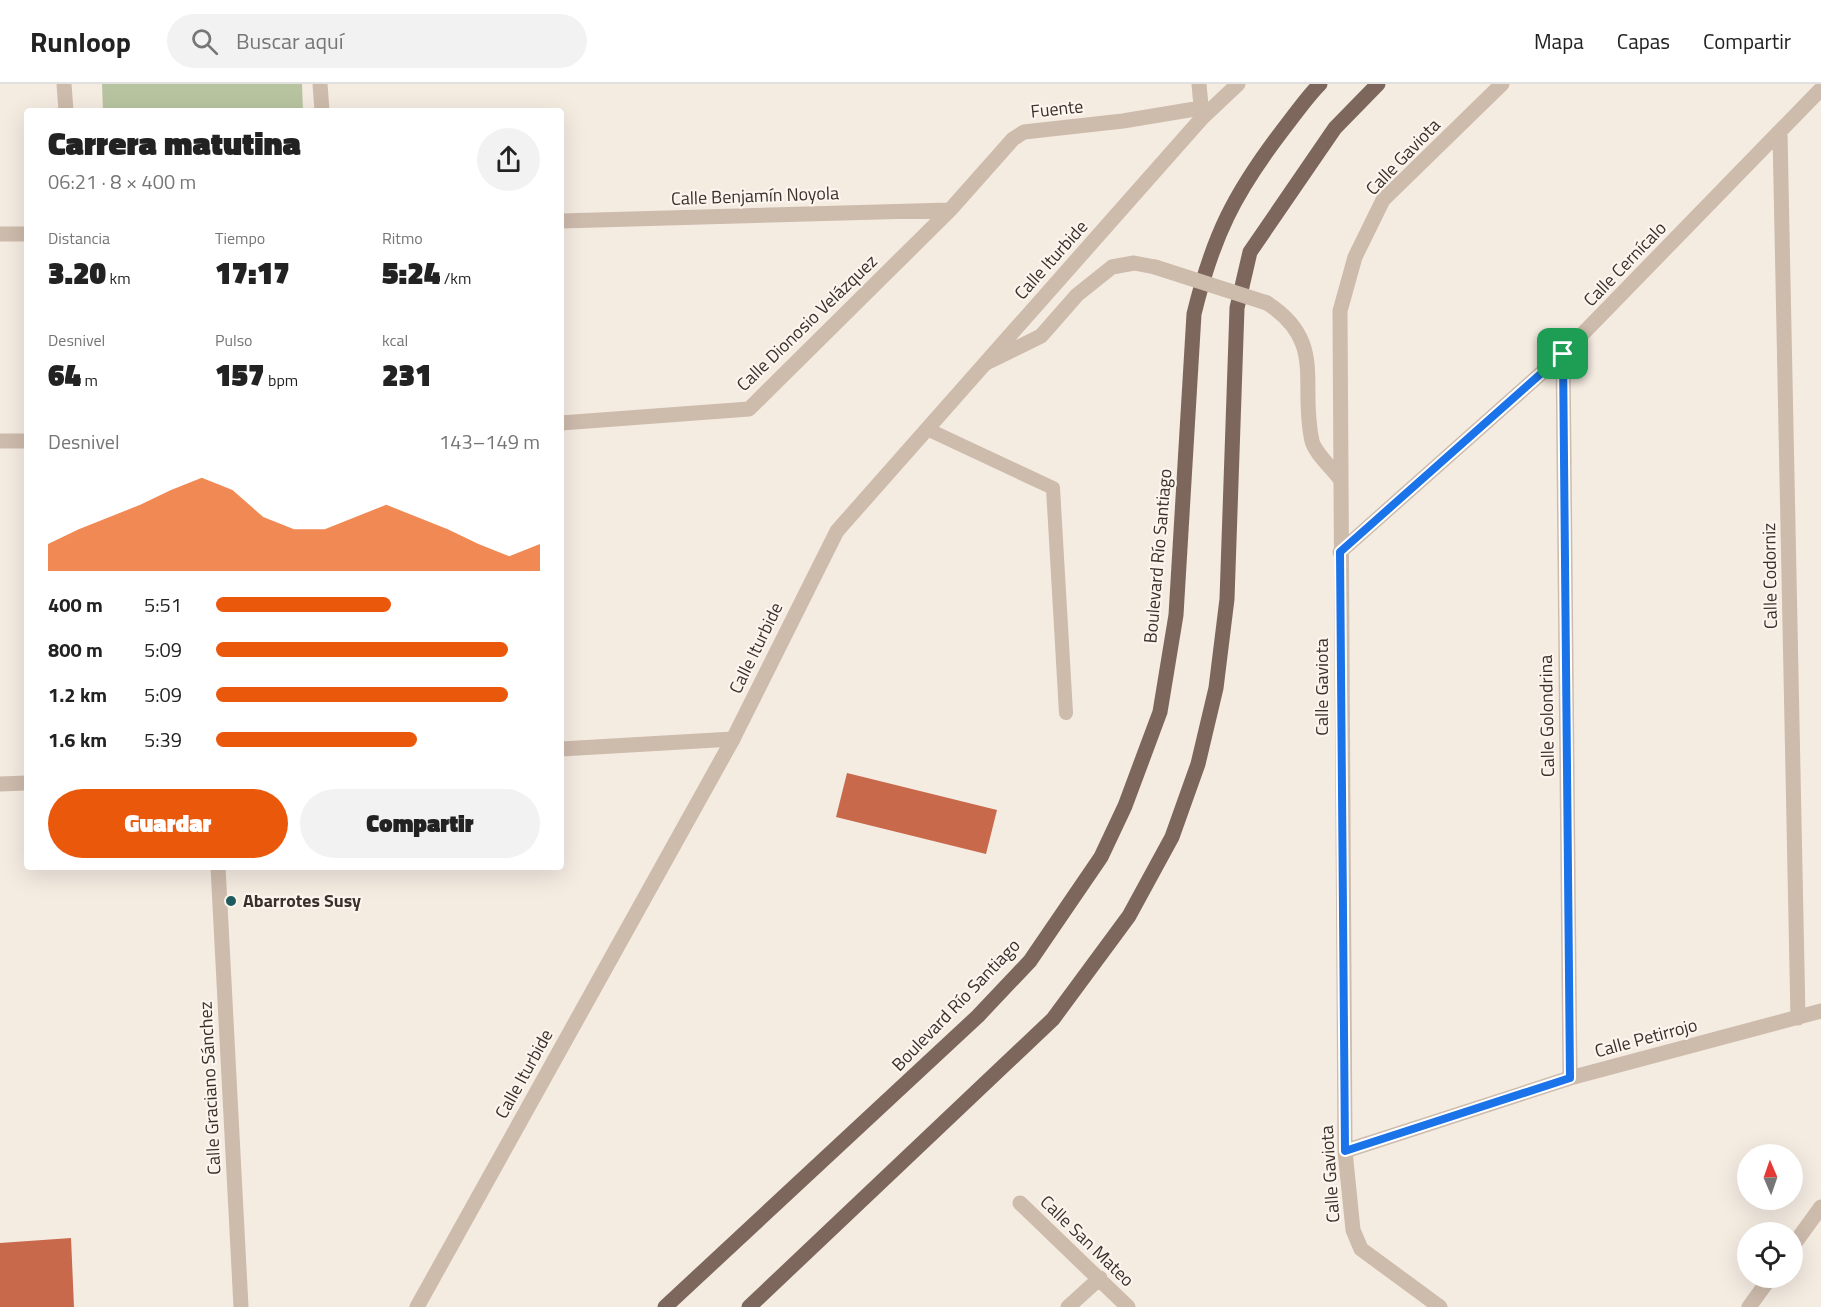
<!DOCTYPE html>
<html lang="es">
<meta charset="utf-8">
<style>
:root{--surface:#fff;--page:#f2f2f2;--text:#222;--muted:#767676;--line:#e0e0e0;--accent:#ea580c}
body{margin:0;font-family:"Titillium Web",sans-serif;background:var(--page);color:var(--text);height:100vh;display:flex;flex-direction:column;font-size:22px;white-space:nowrap}
*{box-sizing:border-box;margin:0}
p{font-size:20px;color:var(--muted)}
.icon{flex:none;width:33px;height:33px;fill:none;stroke:currentColor;stroke-width:2;stroke-linecap:round;stroke-linejoin:round}
.map{position:relative;flex:1;overflow:hidden}
.drawer{position:absolute;left:24px;top:24px;width:540px;height:762px;display:flex;flex-direction:column;background:var(--surface);border-radius:6px;box-shadow:0 6px 24px #0002}
.drawer>*{flex:none}
.needle{width:39px;rotate:358deg}
.tools{position:absolute;left:1737px;top:1060px;display:grid;gap:12px}
.tools a{display:grid;place-items:center;width:66px;height:66px;border-radius:50%;background:var(--surface);box-shadow:0 6px 24px #0002;font-size:30px}
.pin{position:absolute;display:grid;place-items:center;width:51px;height:51px;color:#fff;margin:-26px;border-radius:12px;box-shadow:0 3px 9px #0006}
.round{display:grid;place-items:center;flex:none;width:63px;height:63px;border-radius:32px;background:var(--page)}
.head{display:flex;align-items:center;justify-content:space-between;height:102px;padding:0 24px}
h1{font-size:33px;font-weight:800;line-height:45px}
.stats{display:grid;grid-template-columns:repeat(3,1fr);gap:9px;height:102px;padding:6px 24px}
.stats div{display:grid;align-content:center}
.stats b{font-size:30px;font-weight:800}
.stats small{font-size:16px;font-weight:400}
.stats p{font-size:16px}
.chart{height:168px;padding:12px 24px}
.chart p{display:flex;justify-content:space-between}
.chart svg{width:100%;height:108px;margin-top:6px;fill:var(--accent);opacity:.7}
.action{display:flex;gap:12px;margin-top:auto;padding:12px 24px}
.action a{flex:1;height:69px;border-radius:36px;background:var(--accent);color:#fff;font-size:24px;font-weight:800;line-height:69px;text-align:center}
.action a+a{background:var(--page);color:var(--text)}
ul{padding:0 24px;list-style:none;font-size:20px}
li{display:grid;grid-template-columns:96px 72px 1fr;align-items:center;height:45px}
li i{height:15px;border-radius:8px;background:var(--accent)}
header{display:flex;align-items:center;gap:36px;box-sizing:border-box;height:84px;padding:0 30px;background:var(--surface);border-bottom:2px solid var(--line)}
header strong{font-size:28px}
nav{display:flex;gap:33px;margin-inline-start:auto;font-size:21px}
.search{width:420px;height:54px;background:var(--page);display:flex;align-items:center;gap:15px;box-sizing:border-box;padding:0 21px;border-radius:33px;color:var(--muted);font-size:22px}
.map>svg:first-child{display:block}
</style>
<header>
<strong>Runloop</strong>
<div class="search"><svg class="icon" aria-label="search" viewBox="0 0 24 24"><circle cx="10" cy="10" r="6"/><path d="M15 15l6 6"/></svg>Buscar aquí</div>
<nav><a>Mapa</a><a>Capas</a><a>Compartir</a></nav>
</header>
<div class="map">
<svg width="1821" height="1223" viewBox="0 0 1821 1223">
<rect width="100%" height="100%" fill="#f4ebe1"/>
<path fill="#b8c4a0" d="M102 0H302L303 27H103Z"/>
<path fill="#c8694b" d="M847 689 997 726 986 770 836 733Z
M71 1154 74 1223H0V1159Z"/>
<g fill="none" stroke-linecap="round" stroke-linejoin="round">
<path stroke="#cdbbac" stroke-width="14" d="M927 345 1053 404 1066 629"/>
<path stroke="#cdbbac" stroke-width="15" d="M64 0 66 27
M320 0 322 27
M1199 0 1202 33
M1780 49 1798 934
M561 137 950 126
M0 150H27
M1267 219C1327 258 1299 299 1312 357 1315 369 1332 384 1340 395
M1563 270 1570 994
M986 279 1041 252 1077 211 1112 183 1134 179 1155 183
M561 339 749 325 950 126 1013 55 1024 48 1123 37 1201 24
M0 357H27
M1340 468 1563 270 1821 5
M218 783 241 1223
M1345 1067 1570 994 1821 927
M1020 1119 1128 1223
M1792 1163 1821 1123
M417 1223 733 655
M1068 1223 1100 1194
M1440 1223 1361 1165 1353 1146 1345 1067 1340 227 1355 173 1383 116 1502 0
M1749 1223 1770 1194"/>
<path stroke="#cdbbac" stroke-width="15" d="M561 665 733 655 837 447 1202 34 1238 0
M0 700 27 699"/>
<path stroke="#7d675c" stroke-width="15" d="M665 1223 978 932 1030 877 1101 773 1125 722 1160 628 1176 531 1194 230C1213 152 1234 110 1282 47 1294 32 1306 14 1320 0
M749 1223 1053 935 1129 832 1172 753 1198 680 1216 604 1227 515 1237 224 1250 168 1335 44 1378 0"/>
<path stroke="#cdbbac" stroke-width="15" d="M1155 183 1267 219"/>
</g>
<g fill="none" stroke-linecap="round" stroke-linejoin="round">
<g stroke="#fff" stroke-width="12">
<path id="route" d="M1563 270 1570 994 1345 1067 1340 468Z"/>
</g>
<use href="#route" stroke="#1a73e8" stroke-width="8"/>
</g>
<circle fill="#1f5a5e" stroke="#fbf5ee" stroke-width="2" cx="231" cy="817" r="6"/>
<g text-anchor="middle" stroke-width="4.5" stroke-linejoin="round" paint-order="stroke">
<g font-size="18" fill="#3b302b" stroke="#fbf5ee">
<text transform="translate(1057 25) rotate(-6)" y="6">Fuente</text>
<text transform="translate(1403 73) rotate(-46)" y="6">Calle Gaviota</text>
<text transform="translate(755 112) rotate(-2)" y="6">Calle Benjamín Noyola</text>
<text transform="translate(1051 176) rotate(-48)" y="6">Calle Iturbide</text>
<text transform="translate(1625 180) rotate(-46)" y="6">Calle Cernícalo</text>
<text transform="translate(807 239) rotate(-44)" y="6">Calle Dionosio Velázquez</text>
<text transform="translate(1158 472) rotate(-85)" y="6">Boulevard Río Santiago</text>
<text transform="translate(1770 492) rotate(-91)" y="6">Calle Codorniz</text>
<text transform="translate(756 564) rotate(-64)" y="6">Calle Iturbide</text>
<text transform="translate(1322 603) rotate(-90)" y="6">Calle Gaviota</text>
<text transform="translate(1547 632) rotate(-91)" y="6">Calle Golondrina</text>
<text transform="translate(956 921) rotate(-46)" y="6">Boulevard Río Santiago</text>
<text transform="translate(1646 954) rotate(-15)" y="6">Calle Petirrojo</text>
<text transform="translate(524 990) rotate(-61)" y="6">Calle Iturbide</text>
<text transform="translate(210 1004) rotate(-93)" y="6">Calle Graciano Sánchez</text>
<text transform="translate(1330 1090) rotate(-94)" y="6">Calle Gaviota</text>
<text transform="translate(1087 1157) rotate(44)" y="6">Calle San Mateo</text>
</g>
<g font-size="18" font-weight="bold" fill="#3b302b" stroke="#fbf5ee" text-anchor="start">
<text x="243" y="823">Abarrotes Susy</text>
</g>
</g>
</svg>
<div class="tools">
<a><svg class="needle" viewBox="-14 -14 28 28"><path d="M0-13l5 13h-10z" fill="#e53935"/><path d="M0 13l5-13h-10z" fill="#767676"/></svg></a>
<a><svg class="icon" aria-label="locate" viewBox="0 0 24 24"><circle cx="12" cy="12" r="6"/><path d="M12 2v4M12 18v4M2 12h4M18 12h4"/></svg></a>
</div>
<div class="pin" style="left:1563px;top:270px;background:#1e9e55"><svg class="icon" aria-label="arrive" viewBox="0 0 24 24"><path d="M6 21V4h12l-3 4 3 4H6"/></svg></div>
<section class="drawer">
<div class="head"><div><h1>Carrera matutina</h1><p>06:21 · 8 × 400 m</p></div><a class="round"><svg class="icon" aria-label="share" viewBox="0 0 24 24"><path d="M12 15V3M7 8l5-5 5 5M5 13v7h14v-7"/></svg></a></div>
<div class="stats">
<div><p>Distancia</p><b>3.20<small> km</small></b></div>
<div><p>Tiempo</p><b>17:17</b></div>
<div><p>Ritmo</p><b>5:24<small> /km</small></b></div>
</div>
<div class="stats">
<div><p>Desnivel</p><b>64<small> m</small></b></div>
<div><p>Pulso</p><b>157<small> bpm</small></b></div>
<div><p>kcal</p><b>231</b></div>
</div>
<div class="chart"><p><span>Desnivel</span>143–149 m</p>
<svg viewBox="0 0 160 44" preserveAspectRatio="none"><path d="M0 44V33L10 27L20 22L30 17L40 11L50 6L60 11L70 22L80 27L90 27L100 22L110 17L120 22L130 27L140 33L150 38L160 33V44z"/></svg>
</div>
<ul>
<li><b>400 m</b>5:51<i style="width:54%"></i></li>
<li><b>800 m</b>5:09<i style="width:90%"></i></li>
<li><b>1.2 km</b>5:09<i style="width:90%"></i></li>
<li><b>1.6 km</b>5:39<i style="width:62%"></i></li>
</ul>
<div class="action"><a>Guardar</a><a>Compartir</a></div>
</section>
</div>
